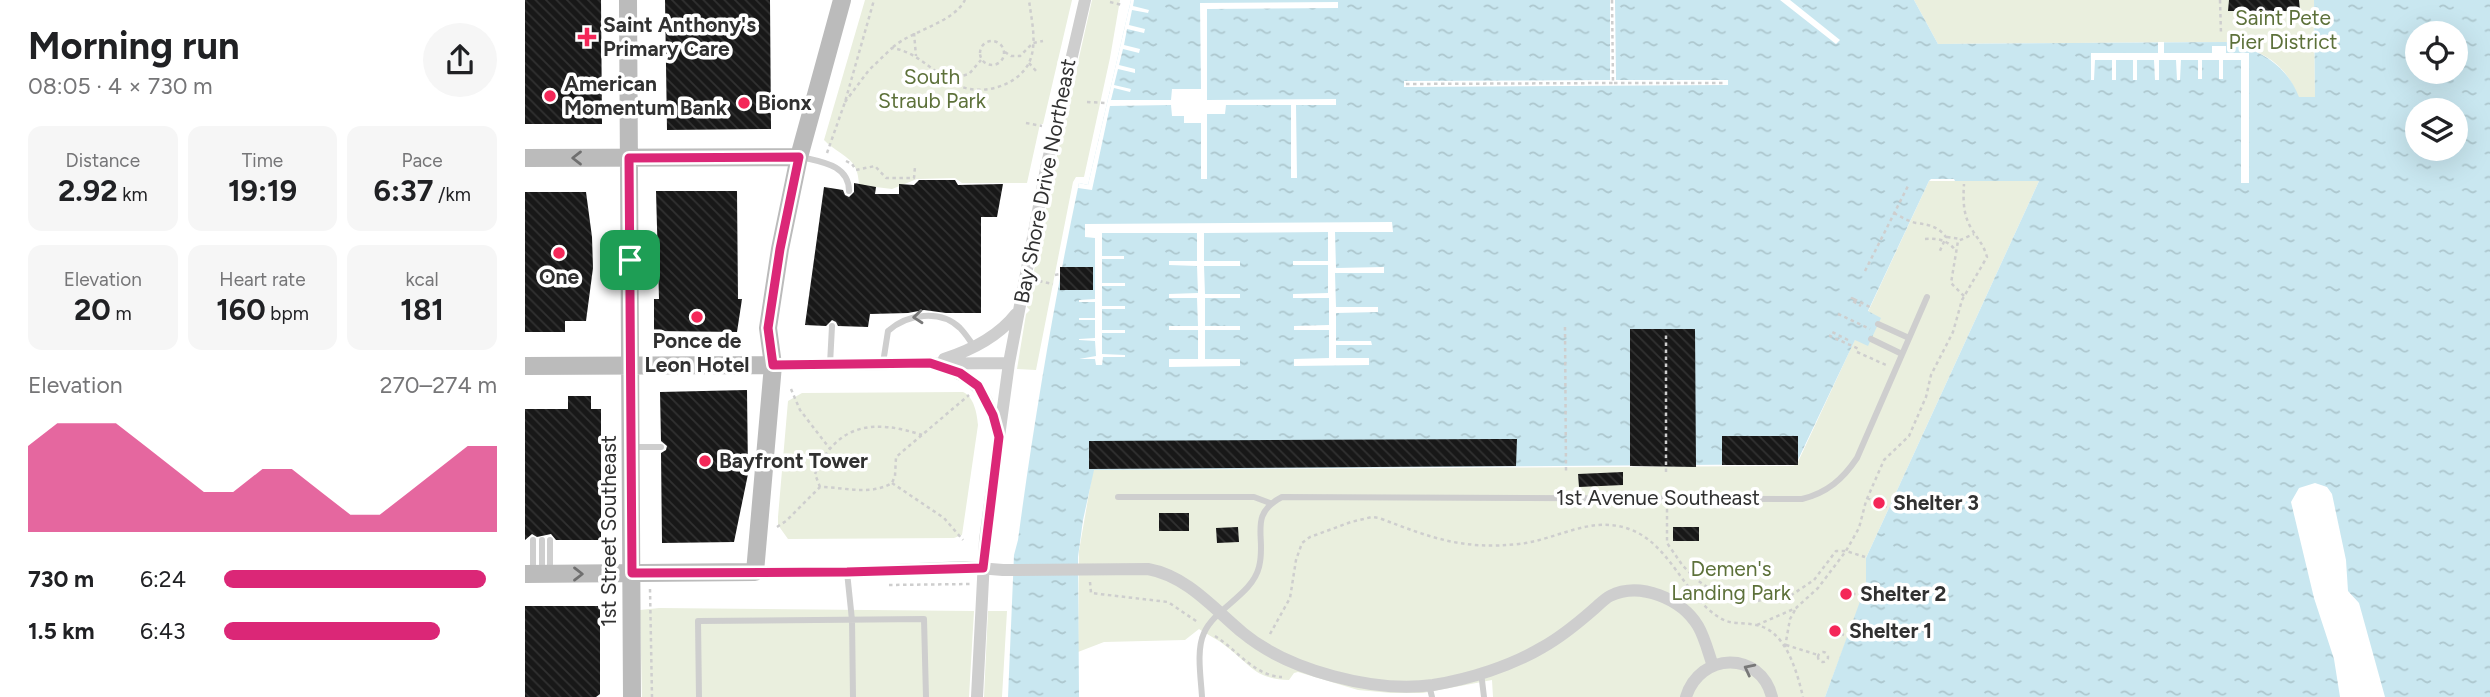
<!DOCTYPE html>
<meta charset="utf-8">
<style>
:root{--surface:#fff;--page:#f6f6f6;--text:#202124;--muted:#757577;--accent:#db2777}
body{margin:0;font-family:Figtree,sans-serif;background:var(--page);color:var(--text);height:100vh;display:flex;flex-direction:column;font-size:26px;white-space:nowrap}
*{box-sizing:border-box;margin:0}
p{font-size:23px;color:var(--muted)}
.icon{flex:none;width:38px;height:38px;fill:none;stroke:currentColor;stroke-width:2;stroke-linecap:round;stroke-linejoin:round}
.map{position:relative;flex:1;overflow:hidden}
.drawer{display:flex;flex-direction:column;background:var(--surface);width:525px}
.drawer>*{flex:none}
.fabs{position:absolute;left:1880px;top:21px;display:grid;gap:14px}
.fabs a{display:grid;place-items:center;width:63px;height:63px;border-radius:50%;background:var(--surface);box-shadow:0 7px 28px #0002;font-size:35px}
.pin{position:absolute;display:grid;place-items:center;width:60px;height:60px;color:#fff;margin:-30px;border-radius:14px;box-shadow:0 4px 10px #0006}
.round{display:grid;place-items:center;flex:none;width:74px;height:74px;border-radius:37px;background:var(--page)}
.headline{display:flex;align-items:center;justify-content:space-between;height:119px;padding:0 28px}
h1{font-size:38px;font-weight:700;line-height:52px}
.metrics{display:grid;grid-template-columns:repeat(3,1fr);gap:10px;height:119px;padding:7px 28px}
.metrics div{display:grid;align-content:center;border-radius:14px;background:var(--page);text-align:center}
.metrics b{font-size:30px;font-weight:700}
.metrics small{font-size:19px;font-weight:400}
.metrics p{font-size:19px}
.chart{height:196px;padding:14px 28px}
.chart p{display:flex;justify-content:space-between}
.chart svg{width:100%;height:126px;margin-top:7px;fill:var(--accent);opacity:.7}
ul{padding:0 28px;list-style:none;font-size:23px}
li{display:grid;grid-template-columns:112px 84px 1fr;align-items:center;height:52px}
li i{height:18px;border-radius:9px;background:var(--accent)}
main{display:flex;flex:1;min-height:0}
.map>svg:first-child{display:block}
</style>
<main>
<section class="drawer">
<div class="headline"><div><h1>Morning run</h1><p>08:05 · 4 × 730 m</p></div><a class="round"><svg class="icon" aria-label="share" viewBox="0 0 24 24"><path d="M12 15V3M7 8l5-5 5 5M5 13v7h14v-7"/></svg></a></div>
<div class="metrics">
<div><p>Distance</p><b>2.92<small> km</small></b></div>
<div><p>Time</p><b>19:19</b></div>
<div><p>Pace</p><b>6:37<small> /km</small></b></div>
</div>
<div class="metrics">
<div><p>Elevation</p><b>20<small> m</small></b></div>
<div><p>Heart rate</p><b>160<small> bpm</small></b></div>
<div><p>kcal</p><b>181</b></div>
</div>
<div class="chart"><p><span>Elevation</span>270–274 m</p>
<svg viewBox="0 0 160 44" preserveAspectRatio="none"><path d="M0 44V14L10 6L20 6L30 6L40 14L50 22L60 30L70 30L80 22L90 22L100 30L110 38L120 38L130 30L140 22L150 14L160 14V44z"/></svg>
</div>
<ul>
<li><b>730 m</b>6:24<i style="width:96%"></i></li>
<li><b>1.5 km</b>6:43<i style="width:79%"></i></li>
</ul>
</section>
<div class="map">
<svg width="1965" height="697" viewBox="0 0 1965 697">
<defs>
<pattern id="water-ripples" width="26" height="14" patternUnits="userSpaceOnUse" patternTransform="scale(1.75)"><rect width="26" height="14" fill="#c9e7f0"/><path d="M2 4q2-2 4 0t4 0M15 11q2-2 4 0t4 0" fill="none" stroke="#adc7ce"/></pattern>
<pattern id="building-back-hatch" width="6" height="6" patternUnits="userSpaceOnUse" patternTransform="scale(1.75)"><rect width="6" height="6" fill="#181818"/><path d="M-1 5l2 2M0 0l6 6M5-1l2 2" fill="none" stroke="#313131"/></pattern>
</defs>
<rect width="100%" height="100%" fill="#fff"/>
<path fill="#eaefde" d="M340 0H547L518 124H515L502 183H437L430 178 392 179 367 189 334 185C333 156 317 158 299 140Z
M567 0H595L585 58 559 177H551L548 182 511 370 492 369 501 314 505 310 502 307 528 173Z
M1389 0H1789L1790 97H1773C1760 61 1736 51 1701 42L1413 44Z
M1404 181H1514L1341 558 1342 585 1300 697H968L967 680 898 693H866L833 690 773 672 769 673 764 680C730 679 727 666 702 647 694 640 683 635 674 629L660 640 579 642 553 652 554 551 568 470 1268 466 1272 464Z
M438 392C449 397 452 413 453 425L437 535 429 538 263 539 253 525V517L263 401 277 393Z
M134 608 449 611 444 697H117L115 610Z
M463 611H482L477 697H459Z"/>
<path fill="url(#water-ripples)" fill-rule="evenodd" d="M606 0H1389L1413 44 1701 42C1734 49 1761 64 1774 97H1790L1789 0H1965V697H1300L1341 585V558L1514 181H1430L1429 179H1406L1404 181 1343 311 1356 318 1343 346 1330 340 1271 464 569 470 558 520 553 557 554 697H483L489 555 493 540C509 420 529 302 554 183L563 185ZM1892 33H1930V72H1892ZM1892 110H1930V149H1892Z"/>
<path fill="#fff" d="M606 0H609L608 6 624 10 623 13 607 10 604 25 620 29 619 33 602 29 599 45 615 49 614 53 598 49 594 65 610 69V73L593 69 589 85 606 89 605 92 589 88 586 100H646L647 89H676L675 3 813 2V8L682 9V100L811 99V105H771L772 178H766V105H701L700 114H682V179H676V123H659V116H647L646 105 585 106 567 190 553 188 554 183 563 185Z
M1085 0H1090L1091 80H1203V85L879 87V81L1085 80Z
M1255 0H1265L1315 40 1311 44Z
M1633 42H1639V53H1687V46H1701V53H1724V183H1716V60H1698V79H1694V60H1677V79H1673V60H1656L1655 80H1652L1651 60H1634V80H1630L1629 60H1612V80H1608V60H1591V80H1587V60H1570L1569 80H1566V53H1633Z
M867 222 868 232H810L811 268 859 267V273H810L811 307H853V312L811 313V341H846L847 345H811V358H844V365L769 366V359L804 358V330H769V326L804 325V298H768V294L803 293V265H768V261H803V232L679 233V261H715V266H679L680 294H715V298H680V326H715V330H680V359H715V366L644 367V359H673V330H644V326H673L672 298H644V294L673 293 672 266 644 265V261H672V233H577V256H599V259H577V283H600V286H577V306H600V309H577V330H600V333H577V354L600 355V357H578L577 365H571L570 359H554L571 356 570 341 554 340V339L570 338V320H554V318H570V302H554V300L570 299V238L560 237V224Z
M1790 483 1802 487 1807 494 1821 560 1823 591 1834 603 1860 697H1815L1809 659 1789 598 1766 502 1774 488Z"/>
<path fill="url(#building-back-hatch)" d="M0 0H76L77 124H0Z
M140 0H245L246 129 142 130Z
M1704 0H1774L1775 11H1703Z
M394 180H430L433 185 478 184 472 217H456V313H421L399 310 383 313 345 314 343 327 313 326 311 322 307 320 301 326 280 325 299 187 318 190 320 195 324 197 329 192V183L351 187 350 194H374V184L389 185Z
M131 191H212L213 299H217L212 332 129 331V299H134Z
M0 192H61L67 237 68 268 61 321H40V332H0Z
M535 267H568V290H535Z
M1105 329H1170L1171 467 1105 466Z
M222 390 223 474 209 542 137 543 136 453 141 450 142 446 136 441 135 392Z
M43 396H66V409H76V540H31L26 534 12 537 7 534 0 540V409H43Z
M1197 436H1273V465H1197Z
M972 439H992L991 466 564 469V441Z
M1098 472V485L1054 487 1053 474Z
M634 513H664V531H634Z
M713 527 714 542 692 543 691 528Z
M1148 527H1174V541H1148Z
M0 606H75V694L71 697H0Z"/>
<g fill="none" stroke-linecap="round" stroke-linejoin="round">
<path stroke="#cecece" stroke-width="2.5" stroke-dasharray="3.5 3.5" stroke-linecap="butt" d="M1087 0 1088 83H1201
M1695 0 1696 34
M585 2 597 5
M389 33 391 56
M455 53a12 12 0 1 1 24 0a12 12 0 1 1-24 0Z
M368 47C388 30 428 23 440 0
M480 52 486 56H495L508 43 518 41
M504 63 512 72
M425 79 444 74 456 60
M881 84 1088 83
M320 102 344 70 367 48C395 52 411 77 437 87 462 96 501 83 507 54 511 37 506 17 504 0
M562 102 581 103
M501 123 517 126
M302 153 320 102 349 0
M321 161 327 164 331 170 350 166 361 178H389L390 167
M1369 213C1376 217 1383 221 1391 223 1405 225 1412 226 1421 237L1414 253
M1422 237 1435 239
M1400 239C1413 238 1423 240 1431 251
M1340 271 1383 186
M530 275 535 274
M514 281 528 284
M1439 296 1426 283 1433 241 1449 234
M1329 299 1345 307
M1329 299 1327 298 1326 300 1336 306
M1313 314 1345 329
M1040 327 1041 472
M1323 340 1307 332 1305 336 1334 349
M1332 352 1361 365
M266 389 275 410 305 449
M1141 472V334
M367 483 419 518 438 540
M295 487 290 474C312 423 349 419 397 435
M1342 498 1362 507
M1142 509V543L1158 566 1172 580 1188 591 1206 598 1221 601 1259 600 1289 580 1311 551H1321L1340 557
M252 527 261 521 295 487C320 487 345 496 367 483L370 476 371 457 444 395
M565 582 566 593 643 602 674 623
M364 585 445 584
M125 589 127 697
M1313 594H1335
M1232 625 1271 608 1293 588 1321 551 1334 528 1341 501 1359 460 1384 436 1401 397 1406 375 1428 332 1437 300 1462 257C1458 243 1453 240 1446 228 1438 214 1438 200 1439 184
M1303 629 1319 635
M745 634 765 598 771 560 777 543 785 537 826 522 847 517 854 518C907 538 937 550 994 544 1031 540 1066 515 1104 529 1145 543 1159 596 1195 618 1206 625 1218 622 1231 625 1261 630 1272 672 1278 697
M690 636C713 651 730 676 757 677
M1261 645 1293 655
M1260 647 1265 619 1270 610
M1293 657a5 5 0 1 1 10 0a5 5 0 1 1-10 0Z"/>
<path stroke="#cecece" stroke-width="6" d="M276 157C297 162 324 165 324 191
M1353 324 1384 338
M1346 339 1377 354
M358 363 363 331C382 314 415 309 435 328 440 333 445 341 449 346
M305 364 307 326
M107 447H136
M593 497H729L745 503
M8 540V573
M17 540V573
M25 540V573
M322 572 327 620 328 697
M956 672 959 697
M904 685 907 697
M174 697 173 621 399 619 401 697
M677 697C676 678 671 650 679 633 690 608 727 595 734 567 742 537 722 515 757 497L1277 499C1302 493 1318 479 1332 458L1402 297"/>
<path stroke="#cecece" stroke-width="12" d="M419 359C447 350 473 337 491 314
M248 365 484 363
M416 366C451 378 463 394 472 429
M230 572H322L441 567 478 570 623 569C662 576 689 609 718 633 764 671 850 693 908 685 945 679 986 666 1018 647 1036 637 1053 623 1069 609 1074 605 1079 599 1085 596 1115 581 1157 599 1173 626 1180 638 1183 652 1188 666
M452 697 460 540 484 363 522 164 560 0
M1161 697C1175 652 1235 650 1247 697"/>
<path stroke="#bbb" stroke-width="18" d="M103 0 107 697
M0 158 274 157
M0 366 248 365
M0 574 230 572 248 365 243 328 255 249 274 157 317 0"/>
</g>
<defs><path id="oneway-chevron" d="M-2-3.5L2.5 0L-2 3.5" fill="none" stroke-width="1.6" stroke-linecap="round" stroke-linejoin="round" transform="scale(1.75)"/></defs>
<g stroke="#6f6f6f">
<use href="#oneway-chevron" transform="translate(52 158) rotate(180)"/>
<use href="#oneway-chevron" transform="translate(53 574)"/>
</g>
<g stroke="#787878">
<use href="#oneway-chevron" transform="translate(393 317) rotate(175)"/>
<use href="#oneway-chevron" transform="translate(1224 669) rotate(-153)"/>
</g>
<g fill="none" stroke-linecap="round" stroke-linejoin="round">
<g stroke="#fff" stroke-width="14">
<path id="route" d="M274 157 255 249 243 328 248 365 405 363 435 373 453 386 468 415 474 437 458 568 322 572 107 573 104 158Z"/>
</g>
<use href="#route" stroke="#db2777" stroke-width="9"/>
</g>
<g fill="#f42758" stroke="#fff" stroke-width="2.5">
<path d="M58.5 26.5h7v7h7v7h-7v7h-7v-7h-7v-7h7z"/>
<circle cx="25" cy="96" r="7"/>
<circle cx="219" cy="103" r="7"/>
<circle cx="34" cy="253" r="7"/>
<circle cx="172" cy="317" r="7"/>
<circle cx="180" cy="461" r="7"/>
<circle cx="1354" cy="503" r="7"/>
<circle cx="1321" cy="594" r="7"/>
<circle cx="1310" cy="631" r="7"/>
</g>
<g text-anchor="middle" stroke-width="7" stroke-linejoin="round" paint-order="stroke">
<g font-size="21" fill="#5d713a" stroke="#fff">
<text x="1758" y="25">Saint Pete<tspan x="1758" dy="24">Pier District</tspan></text>
<text x="407" y="84">South<tspan x="407" dy="24">Straub Park</tspan></text>
<text x="1206" y="576">Demen's<tspan x="1206" dy="24">Landing Park</tspan></text>
</g>
<g font-size="21" font-weight="bold" fill="#313131" stroke="#fff" text-anchor="start">
<text x="78" y="32">Saint Anthony's<tspan x="78" dy="24">Primary Care</tspan></text>
<text x="39" y="91">American<tspan x="39" dy="24">Momentum Bank</tspan></text>
<text x="233" y="110">Bionx</text>
<text x="34" y="284" text-anchor="middle">One</text>
<text x="172" y="348" text-anchor="middle">Ponce de<tspan x="172" dy="24">Leon Hotel</tspan></text>
<text x="194" y="468">Bayfront Tower</text>
<text x="1368" y="510">Shelter 3</text>
<text x="1335" y="601">Shelter 2</text>
<text x="1324" y="638">Shelter 1</text>
</g>
<g font-size="21" fill="#313131" stroke="#fff">
<text transform="translate(520 181) rotate(-79)" y="7">Bay Shore Drive Northeast</text>
<text x="1133" y="505">1st Avenue Southeast</text>
<text transform="translate(84 531) rotate(-90)" y="7">1st Street Southeast</text>
</g>
</g>
</svg>
<div class="fabs">
<a><svg class="icon" aria-label="locate" viewBox="0 0 24 24"><circle cx="12" cy="12" r="6"/><path d="M12 2v4M12 18v4M2 12h4M18 12h4"/></svg></a>
<a><svg class="icon" aria-label="layers" viewBox="0 0 24 24"><path d="M12 4l9 5-9 5-9-5zM3 14l9 5 9-5"/></svg></a>
</div>
<div class="pin" style="left:105px;top:260px;background:#1e9e55"><svg class="icon" aria-label="arrive" viewBox="0 0 24 24"><path d="M6 21V4h12l-3 4 3 4H6"/></svg></div>
</div>
</main>
